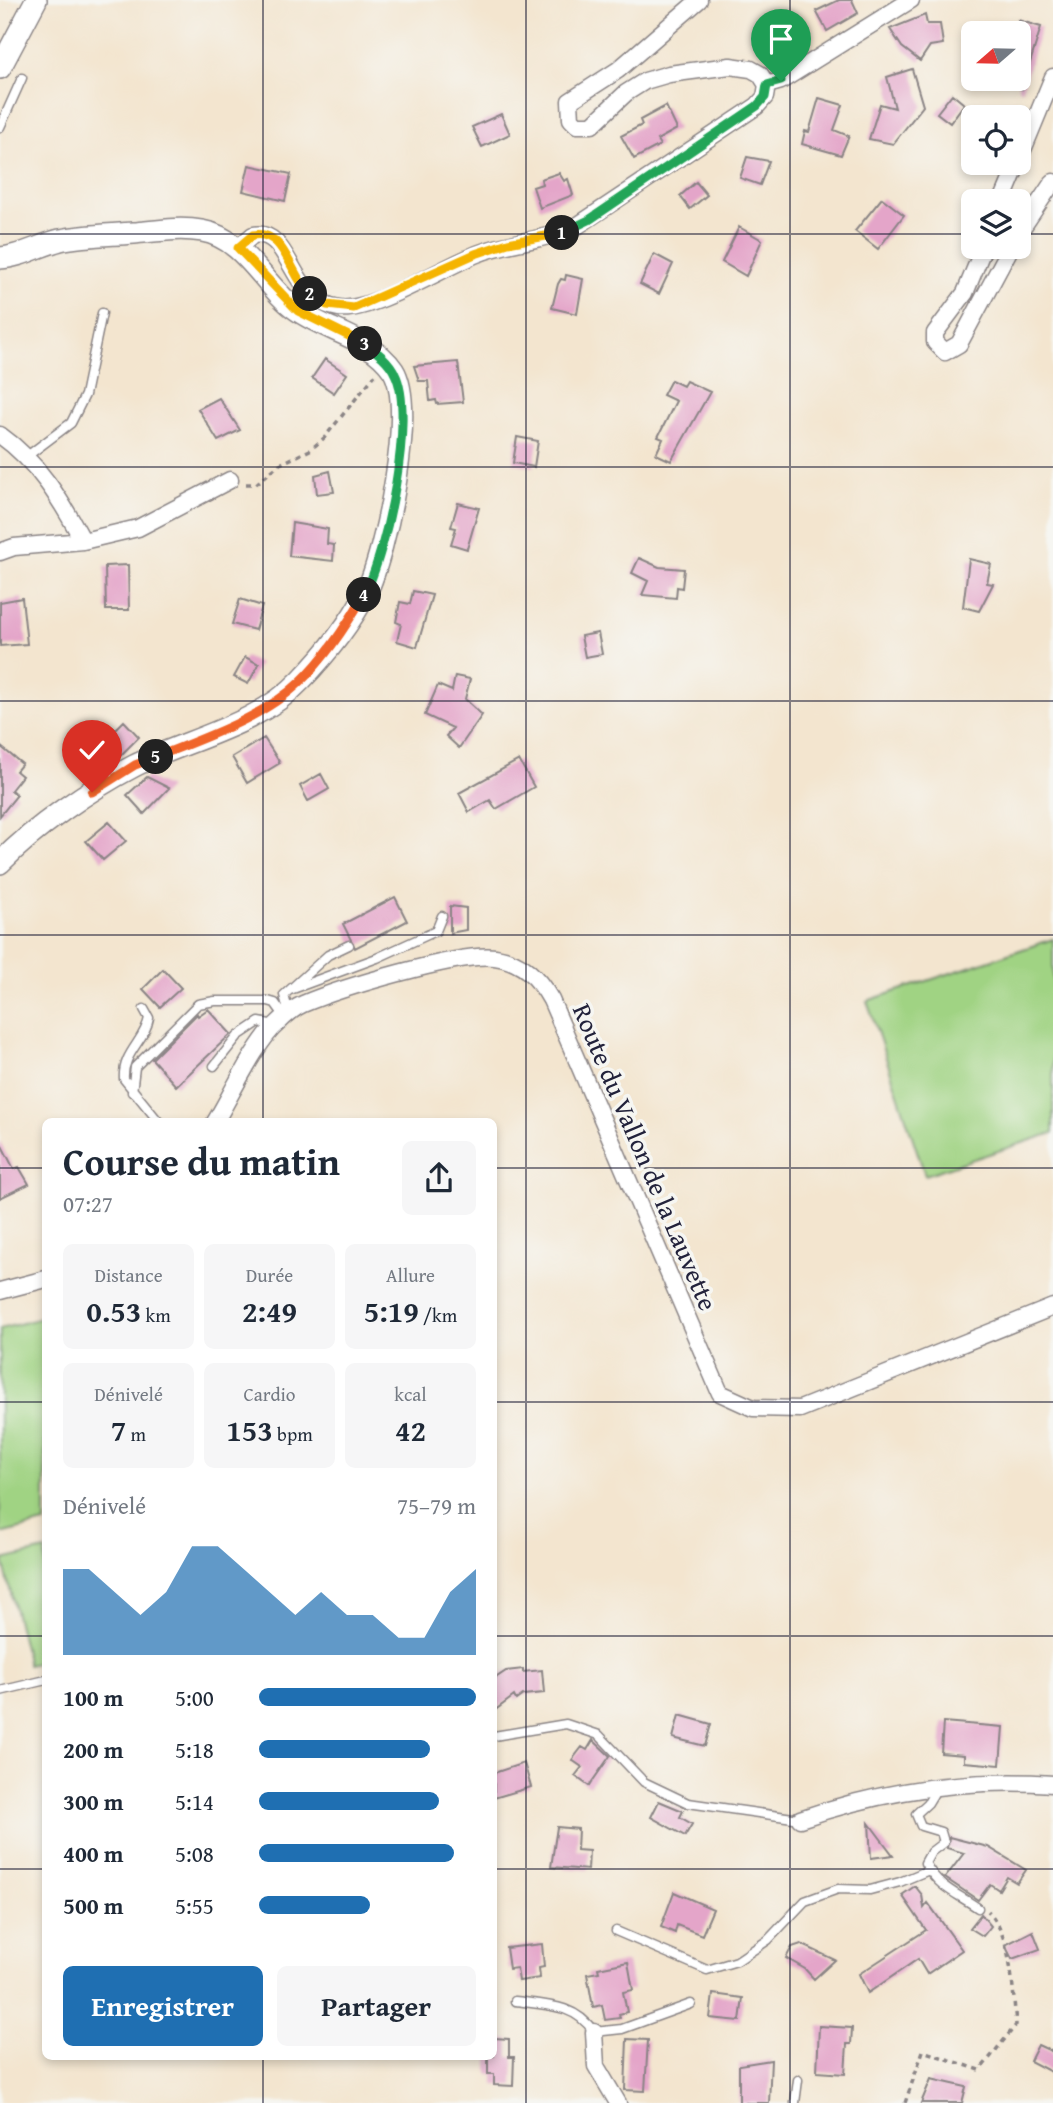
<!DOCTYPE html>
<html lang="fr">
<meta charset="utf-8">
<style>
:root{--surface:#fff;--page:#f6f6f7;--text:#1f2937;--muted:#747a83;--accent:#1f6fb2}
body{margin:0;font-family:"Gentium Book Plus",serif;background:var(--page);color:var(--text);height:100vh;display:flex;flex-direction:column;font-size:26px;white-space:nowrap}
*{box-sizing:border-box;margin:0}
p{font-size:23px;color:var(--muted)}
.icon{flex:none;width:38px;height:38px;fill:none;stroke:currentColor;stroke-width:2;stroke-linecap:round;stroke-linejoin:round}
.map{position:relative;flex:1;overflow:hidden}
.panel{position:absolute;left:42px;top:1118px;width:455px;height:942px;display:flex;flex-direction:column;background:var(--surface);border-radius:10px;box-shadow:0 4px 10px #0003}
.panel>*{flex:none}
.needle{width:46px;rotate:250deg}
.fabs{position:absolute;left:961px;top:21px;display:grid;gap:14px}
.fabs a{display:grid;place-items:center;width:70px;height:70px;border-radius:10px;background:var(--surface);box-shadow:0 4px 10px #0003;font-size:35px}
.pin{position:absolute;display:grid;place-items:center;width:60px;height:60px;color:#fff;margin:-72px -30px;border-radius:50% 50% 50% 0;rotate:-45deg;box-shadow:0 0 7px #0007}
.pin .icon{rotate:45deg}
.km{position:absolute;width:35px;height:35px;margin:-18px;border-radius:50%;background:#222;color:#fff;font-size:19px;line-height:35px;text-align:center}
.round{display:grid;place-items:center;flex:none;width:74px;height:74px;border-radius:10px;background:var(--page)}
.head{display:flex;align-items:center;justify-content:space-between;height:119px;padding:0 21px}
h1{font-size:38px;font-weight:800;line-height:52px}
.stats{display:grid;grid-template-columns:repeat(3,1fr);gap:10px;height:119px;padding:7px 21px}
.stats div{display:grid;align-content:center;border-radius:10px;background:var(--page);text-align:center}
.stats b{font-size:30px;font-weight:800}
.stats small{font-size:19px;font-weight:400}
.stats p{font-size:19px}
.chart{height:196px;padding:14px 21px}
.chart p{display:flex;justify-content:space-between}
.chart svg{width:100%;height:126px;margin-top:7px;fill:var(--accent);opacity:.7}
.action{display:flex;gap:14px;margin-top:auto;padding:14px 21px}
.action a{flex:1;height:80px;border-radius:10px;background:var(--accent);color:#fff;font-size:28px;font-weight:800;line-height:80px;text-align:center}
.action a+a{background:var(--page);color:var(--text)}
ul{padding:0 21px;list-style:none;font-size:23px}
li{display:grid;grid-template-columns:112px 84px 1fr;align-items:center;height:52px}
li i{height:18px;border-radius:9px;background:var(--accent)}
.map>svg:first-child{display:block}
</style>
<div class="map">
<svg width="1053" height="2103" viewBox="0 0 1053 2103">
<rect width="100%" height="100%" fill="#f6f6f2"/>
<filter id="ink" filterUnits="userSpaceOnUse"><feTurbulence type="fractalNoise" baseFrequency=".0143" numOctaves="2"/><feDisplacementMap in="SourceGraphic" scale="14" xChannelSelector="R" yChannelSelector="G"/><feConvolveMatrix kernelMatrix="1 2 1 2 8 2 1 2 1" color-interpolation-filters="sRGB"/></filter>
<filter id="wash" filterUnits="userSpaceOnUse"><feTurbulence type="fractalNoise" baseFrequency=".00686" numOctaves="4" result="noise"/><feDisplacementMap in="SourceGraphic" scale="28" xChannelSelector="R" yChannelSelector="G"/><feGaussianBlur stdDeviation="1.57" result="paint"/><feColorMatrix in="noise" values="0 0 0 0 0 0 0 0 0 0 0 0 0 0 0 0 0 1.4 0 .05"/><feComposite in="paint" operator="in"/></filter>
<g filter="url(#wash)">
<rect width="100%" height="100%" fill="#f3e5cf"/>
<path fill="#a0d383" stroke="#617a5f" stroke-width="2" d="M1053 939V1133L925 1175 867 1001Z
M45 1317V1523L0 1534V1329Z
M45 1550V1661L28 1665 3 1560Z"/>
<g id="blocks">
<path fill="#e4a5c9" d="M839 0H852L858 13 827 31 816 11Z
M925 15 927 24H940L943 44 930 46 920 61 902 47 890 29Z
M1018 20 1041 27 1022 89 1018 88Z
M912 69 923 106 893 144 869 139 880 104 895 108 887 77Z
M952 94 964 104 950 123 937 113Z
M819 98 843 105 834 130 849 136 841 155 802 144 805 131 809 132Z
M666 106 677 129 657 140 660 145 634 159 621 136 642 125 640 120Z
M501 114 510 134 482 147 472 127Z
M747 157 769 161 760 185 740 178Z
M249 165 291 174 285 201 243 191Z
M559 173 564 181 568 179 573 195 540 208 533 187 542 184 541 179Z
M696 182 707 195 690 209 680 196Z
M882 198 904 215 878 249 855 231Z
M739 227 762 240 746 276 722 262Z
M654 254 673 264 659 294 640 284Z
M566 275 583 279 577 314 552 308 558 284 561 279 565 280Z
M325 359 347 374 334 393 312 378Z
M458 362 463 402 437 404 436 400 430 401 428 381H419L414 366Z
M671 380 683 386 686 381 710 392 671 461 656 454 663 439 658 437 676 401 663 395Z
M219 398 240 430 218 441 198 409Z
M517 437 538 441 534 467 513 463Z
M330 471 334 492 317 494 315 475Z
M458 503 479 508 467 549 451 544 456 528 451 527Z
M292 523 328 529 327 544 334 545 333 561 289 556Z
M639 558 659 567 684 569 682 588 677 587 676 598 642 595 648 581 632 573Z
M969 559 991 564 987 583 993 584 979 611 963 607Z
M128 565 129 610H106L105 566Z
M413 591 432 595 417 647 397 641 401 624 396 622 400 602 410 604Z
M22 598 27 644 0 646V602Z
M240 599 262 606 255 630 232 624Z
M598 633 602 654 585 657 581 636Z
M245 657 259 664 248 684 234 677Z
M455 676 470 679 465 699 482 715 459 748 446 736 453 728 425 715 438 685 452 691Z
M124 721 139 737 121 755 106 739Z
M264 738 280 763 247 783 232 757Z
M0 746 22 764 16 771 22 776 11 790 17 795 0 816Z
M519 760 534 787 496 809 490 800 469 812 459 793Z
M321 774 329 789 308 801 300 786Z
M147 777 169 788 144 814 127 795Z
M109 822 126 841 103 860 86 841Z
M395 897 407 921 355 948 343 924Z
M450 906 466 908V930L450 933Z
M163 969 181 988 160 1007 143 989Z
M208 1009 231 1034 176 1086 152 1059 197 1014 198 1016Z
M0 1142 14 1169 19 1167 29 1184 0 1198Z
M523 1669V1672L542 1670 544 1693 523 1695 516 1700 514 1696 494 1711V1679L506 1671Z
M679 1715 711 1724 705 1746 673 1738Z
M943 1722 1003 1727 1000 1765 964 1762V1755L941 1753Z
M593 1740 610 1756 589 1786 575 1776 582 1767 572 1760 582 1747 587 1750Z
M524 1763 531 1787 494 1798V1773Z
M659 1801 683 1811 680 1817 692 1824 685 1836 651 1817Z
M869 1823 893 1855 871 1858Z
M557 1827 578 1829 577 1850 589 1851 588 1870 551 1867Z
M949 1837 988 1847 1026 1870 1017 1883 1007 1877 999 1890 990 1884 978 1900 945 1878 964 1853 947 1848Z
M915 1886 922 1895 924 1908 928 1903 962 1950 927 1974 918 1959 868 1993 859 1974 926 1930 902 1895Z
M674 1892 713 1909 702 1935 677 1925 675 1933 661 1927Z
M981 1914 991 1926 983 1936 970 1928Z
M1033 1931 1040 1949 1012 1959 1005 1945Z
M542 1944 544 1967 539 1968 540 1978 519 1981 517 1968 509 1969 506 1948Z
M801 1944 835 1960 814 1979 805 1969 786 1958 792 1947Z
M628 1962 633 1990 623 1992 627 2012 619 2014 620 2018 605 2020 602 2005 593 2007 587 1974 599 1972 598 1968Z
M713 1994 743 1998 740 2021 710 2018Z
M819 2026 852 2028 851 2044H847L845 2074 817 2072Z
M494 2038 509 2039V2057H514L513 2086 494 2085V2074H488V2056H494Z
M627 2039 648 2040 645 2091 625 2090Z
M1038 2045 1053 2052V2073L1030 2061Z
M771 2060 769 2103H739V2065Z
M931 2079 966 2087 962 2103H921Z"/>
</g>
</g>
<g filter="url(#ink)">
<use href="#blocks" fill-opacity="0" stroke="#8a8485" stroke-width="2"/>
<g fill="none" stroke-linecap="round" stroke-linejoin="round">
<g stroke="#8a8485" stroke-width="11">
<path id="service" d="M0 127 22 78
M26 457 71 423 85 395 102 313
M290 990 377 958 436 931 442 916
M144 1009 149 1018C145 1041 122 1053 124 1079L159 1122
M289 1014 284 995 328 955 349 945
M214 1066 238 1036 259 1022 275 1025
M132 1092 135 1067 198 1004 215 1001H268L275 1003 285 1017
M0 1691 46 1680
M494 1736 566 1724 599 1735 644 1782 688 1803 800 1819
M937 1788 928 1803 916 1814 921 1826 941 1832 944 1842 931 1852 925 1863C940 1889 955 1892 978 1908
M616 1931 707 1970 737 1961 768 1940 805 1901 838 1889 870 1890 900 1882 929 1870
M515 2001C547 2005 575 2004 594 2032L622 2029 691 2004
M795 2103 798 2080"/>
</g>
<g stroke="#8a8485" stroke-width="19">
<path id="minor" d="M767 85 781 81 911 0
M1018 162 1053 77
M1002 201 1018 163
M1018 234 1053 182
M984 247 965 293 935 333V342L945 352 959 344 1011 247
M238 248 253 235C292 228 288 301 339 308 370 313 444 267 477 254 509 241 543 241 574 228L757 106 765 97 767 85 760 74 751 69 730 66 669 74 645 81 626 93 592 125H577L571 119 570 101 618 70 699 0
M0 435C38 462 61 500 83 541L14 547 0 552
M83 541 138 528 230 480
M215 1122C231 1096 256 1041 278 1023 285 1016 294 1008 303 1004 338 989 460 952 495 957 522 961 538 977 551 1000L720 1393 753 1408 800 1409 1053 1307
M0 1291 46 1279
M800 1819C881 1791 967 1778 1053 1784
M594 2032 596 2066 618 2103"/>
</g>
<g stroke="#8a8485" stroke-width="24">
<path id="tertiary" d="M0 68 36 0
M0 258C21 257 40 245 60 240 85 235 109 235 134 233 157 231 179 227 202 231 245 238 264 287 297 310 328 332 370 337 393 370 417 407 385 554 366 593 350 624 325 655 301 680 258 726 188 739 134 766 90 789 35 827 0 863"/>
</g>
<path stroke="#8a8485" stroke-width="3.5" stroke-dasharray="5 5" stroke-linecap="butt" d="M246 484H256L280 464 310 450 324 438 375 375
M905 2103 923 2051 980 2070 1016 2025C1013 1991 1012 1936 988 1911"/>
<use href="#service" stroke="#fff" stroke-width="8"/>
<use href="#minor" stroke="#fff" stroke-width="16"/>
<use href="#tertiary" stroke="#fff" stroke-width="21"/>
</g>
</g>
<g fill="none" stroke-linecap="round" stroke-linejoin="round" filter="url(#ink)">
<g stroke="#fff" stroke-width="14">
<path id="split-1" d="M562 233 589 220 757 106 765 97 767 85 781 81"/>
</g>
<g stroke="#fff" stroke-width="14">
<path id="split-2" d="M310 294 327 305 354 308 475 254 508 243 562 233"/>
</g>
<g stroke="#fff" stroke-width="14">
<path id="split-3" d="M310 294C290 276 285 229 253 235L238 248 298 311 365 344"/>
</g>
<g stroke="#fff" stroke-width="14">
<path id="split-4" d="M364 595C386 555 416 415 395 374 390 362 376 350 365 344"/>
</g>
<g stroke="#fff" stroke-width="14">
<path id="split-5" d="M156 757C203 738 263 718 300 682 325 658 347 625 364 595"/>
</g>
<g stroke="#fff" stroke-width="14">
<path id="split-6" d="M92 792 135 765 156 757"/>
</g>
<use href="#split-1" stroke="#22a559" stroke-width="9"/>
<use href="#split-2" stroke="#f5b400" stroke-width="9"/>
<use href="#split-3" stroke="#f5b400" stroke-width="9"/>
<use href="#split-4" stroke="#22a559" stroke-width="9"/>
<use href="#split-5" stroke="#f0652b" stroke-width="9"/>
<use href="#split-6" stroke="#f0652b" stroke-width="9"/>
</g>
<path fill="none" stroke="#22223b" stroke-width="2" stroke-opacity="0.55" d="M263 0V1122M526 0V2103M790 0V2103M0 234H973M1018 234H1053M0 467H1053M0 701H1053M0 935H1053M0 1168H46M494 1168H1053M0 1402H46M494 1402H1053M0 1636H46M494 1636H1053M0 1869H46M494 1869H1053M263 2056V2103"/>
<g text-anchor="middle" stroke-width="7" stroke-linejoin="round" paint-order="stroke">
<g font-size="26" fill="#22223b" stroke="#f6f6f2">
<text transform="translate(645 1157) rotate(67)" y="9">Route du Vallon de la Lauvette</text>
</g>
</g>
</svg>
<div class="fabs">
<a><svg class="needle" viewBox="-14 -14 28 28"><path d="M0-13l5 13h-10z" fill="#e53935"/><path d="M0 13l5-13h-10z" fill="#747a83"/></svg></a>
<a><svg class="icon" aria-label="locate" viewBox="0 0 24 24"><circle cx="12" cy="12" r="6"/><path d="M12 2v4M12 18v4M2 12h4M18 12h4"/></svg></a>
<a><svg class="icon" aria-label="layers" viewBox="0 0 24 24"><path d="M12 4l9 5-9 5-9-5zM3 14l9 5 9-5"/></svg></a>
</div>
<div class="pin" style="left:781px;top:81px;background:#1e9e55"><svg class="icon" aria-label="arrive" viewBox="0 0 24 24"><path d="M6 21V4h12l-3 4 3 4H6"/></svg></div>
<div class="pin" style="left:92px;top:792px;background:#d93025"><svg class="icon" aria-label="check" viewBox="0 0 24 24"><path d="M5 12l5 5 9-10"/></svg></div>
<b class="km" style="left:562px;top:233px">1</b>
<b class="km" style="left:310px;top:294px">2</b>
<b class="km" style="left:365px;top:344px">3</b>
<b class="km" style="left:364px;top:595px">4</b>
<b class="km" style="left:156px;top:757px">5</b>
<section class="panel">
<div class="head"><div><h1>Course du matin</h1><p>07:27</p></div><a class="round"><svg class="icon" aria-label="share" viewBox="0 0 24 24"><path d="M12 15V3M7 8l5-5 5 5M5 13v7h14v-7"/></svg></a></div>
<div class="stats">
<div><p>Distance</p><b>0.53<small> km</small></b></div>
<div><p>Durée</p><b>2:49</b></div>
<div><p>Allure</p><b>5:19<small> /km</small></b></div>
</div>
<div class="stats">
<div><p>Dénivelé</p><b>7<small> m</small></b></div>
<div><p>Cardio</p><b>153<small> bpm</small></b></div>
<div><p>kcal</p><b>42</b></div>
</div>
<div class="chart"><p><span>Dénivelé</span>75–79 m</p>
<svg viewBox="0 0 160 44" preserveAspectRatio="none"><path d="M0 44V14L10 14L20 22L30 30L40 22L50 6L60 6L70 14L80 22L90 30L100 22L110 30L120 30L130 38L140 38L150 22L160 14V44z"/></svg>
</div>
<ul>
<li><b>100 m</b>5:00<i style="width:100%"></i></li>
<li><b>200 m</b>5:18<i style="width:79%"></i></li>
<li><b>300 m</b>5:14<i style="width:83%"></i></li>
<li><b>400 m</b>5:08<i style="width:90%"></i></li>
<li><b>500 m</b>5:55<i style="width:51%"></i></li>
</ul>
<div class="action"><a>Enregistrer</a><a>Partager</a></div>
</section>
</div>
